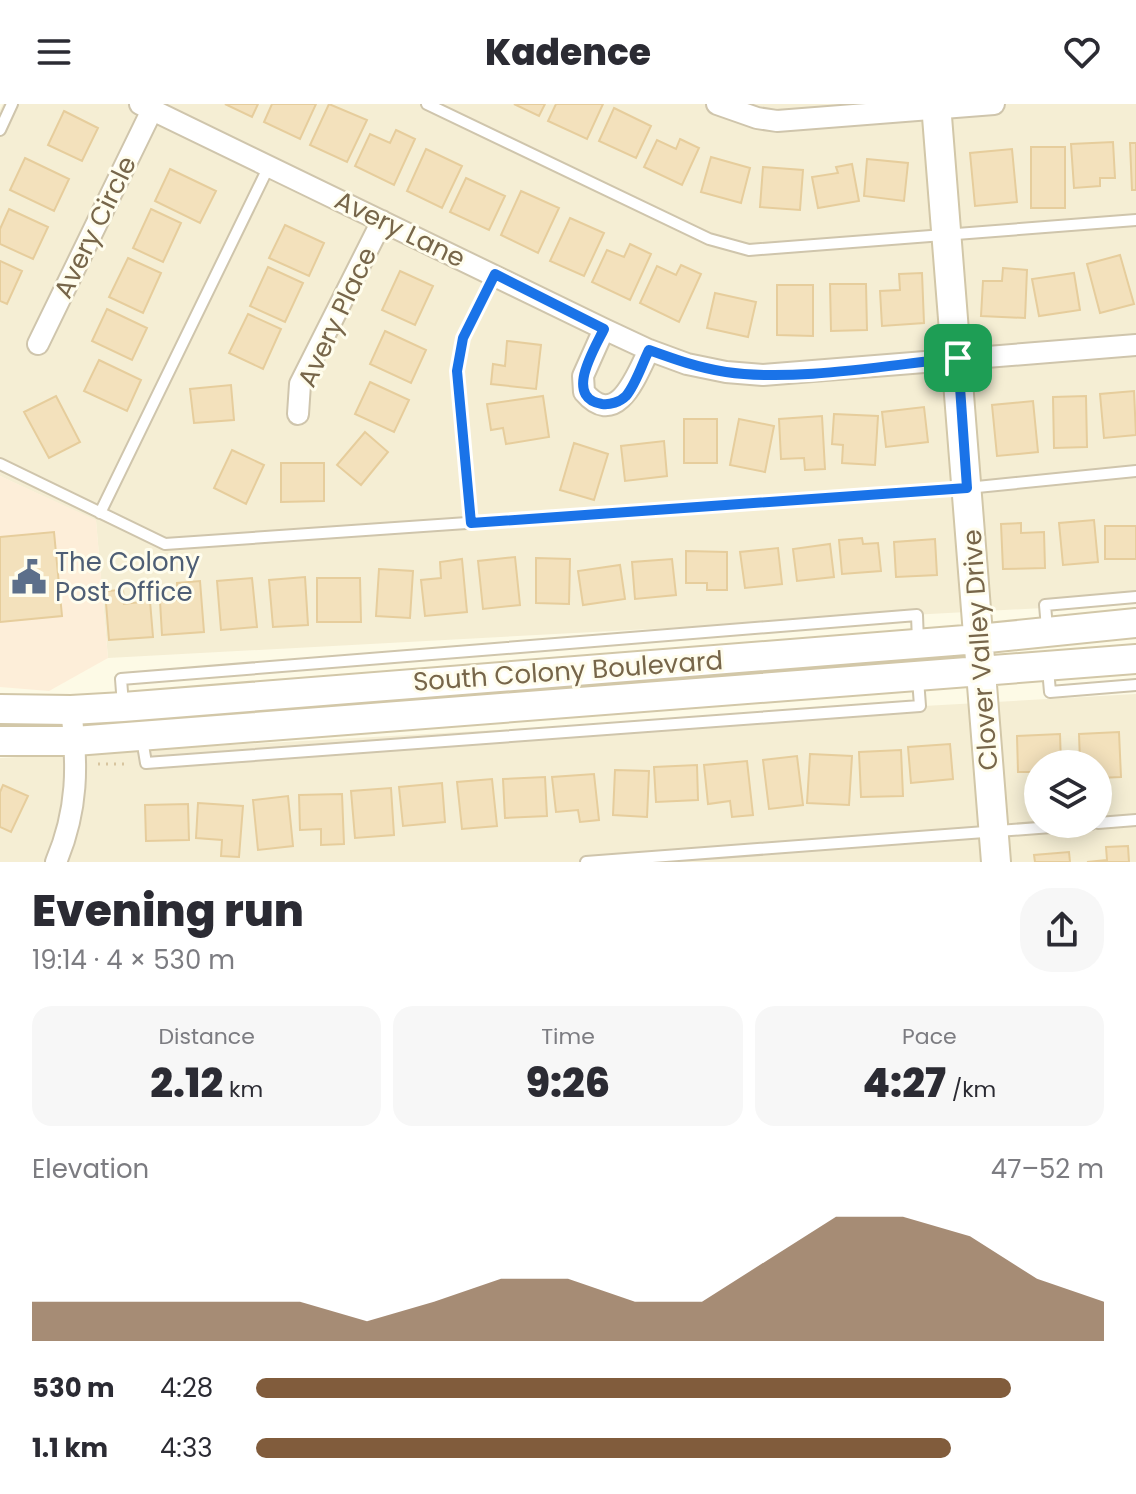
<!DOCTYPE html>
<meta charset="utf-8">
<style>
:root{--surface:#fff;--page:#f7f7f7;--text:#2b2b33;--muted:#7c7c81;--accent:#815c3c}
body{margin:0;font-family:Poppins,sans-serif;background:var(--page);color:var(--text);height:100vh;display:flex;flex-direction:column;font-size:30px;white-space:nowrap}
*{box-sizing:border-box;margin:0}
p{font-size:26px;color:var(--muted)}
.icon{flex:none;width:44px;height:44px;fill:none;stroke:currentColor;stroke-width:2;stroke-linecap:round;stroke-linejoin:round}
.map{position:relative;height:758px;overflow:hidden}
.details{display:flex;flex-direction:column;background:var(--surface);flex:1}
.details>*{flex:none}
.buttons{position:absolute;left:1024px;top:646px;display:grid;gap:16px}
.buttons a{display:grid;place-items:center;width:88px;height:88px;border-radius:50%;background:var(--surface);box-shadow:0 4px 20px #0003;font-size:40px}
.pin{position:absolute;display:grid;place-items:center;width:68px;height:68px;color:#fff;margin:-34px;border-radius:16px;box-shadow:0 4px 12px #0006}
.round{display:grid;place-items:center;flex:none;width:84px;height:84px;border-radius:32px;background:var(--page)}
.overview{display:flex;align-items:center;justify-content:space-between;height:136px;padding:0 32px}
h1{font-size:44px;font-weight:800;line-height:60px}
.metrics{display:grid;grid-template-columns:repeat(3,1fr);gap:12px;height:136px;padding:8px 32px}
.metrics div{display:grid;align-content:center;border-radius:20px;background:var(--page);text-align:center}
.metrics b{font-size:40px;font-weight:800}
.metrics small{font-size:22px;font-weight:400}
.metrics p{font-size:22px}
.chart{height:224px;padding:16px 32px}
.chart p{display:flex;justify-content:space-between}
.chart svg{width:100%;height:144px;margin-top:8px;fill:var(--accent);opacity:.7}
ul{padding:0 32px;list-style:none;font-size:26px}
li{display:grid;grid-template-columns:128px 96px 1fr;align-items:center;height:60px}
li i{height:20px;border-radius:10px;background:var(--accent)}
header{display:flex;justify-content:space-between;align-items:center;height:104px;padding:0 32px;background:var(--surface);font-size:36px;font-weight:800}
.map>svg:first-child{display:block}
</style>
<header><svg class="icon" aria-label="menu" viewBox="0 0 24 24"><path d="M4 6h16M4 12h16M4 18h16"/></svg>Kadence<svg class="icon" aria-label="heart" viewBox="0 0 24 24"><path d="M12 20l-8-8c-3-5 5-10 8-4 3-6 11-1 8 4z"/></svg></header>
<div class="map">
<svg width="1136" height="758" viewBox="0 0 1136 758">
<rect width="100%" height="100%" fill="#fdfae6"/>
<path fill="#f5eed4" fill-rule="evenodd" d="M3 0H1136V499L108 554 96 417 0 372V6Z
M1136 590V758H0V654ZM1038 660H1098V720H1038Z"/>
<path fill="#fdeed9" d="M0 372 96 416 108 554 49 587 0 583Z"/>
<path fill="#f3e1bc" stroke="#e6cd9c" stroke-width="2" d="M225 0H258L252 13Z
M272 0H316L300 35 264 18Z
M329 0 367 16 347 58 310 41Z
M514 0H545L539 12Z
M556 0H603L587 35 548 17Z
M614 4 651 22 636 54 599 37Z
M64 7 98 24 82 57 48 41Z
M396 26 415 35 394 81 355 62 370 30 390 39Z
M680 35 699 44 682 81 644 63 657 36 676 45Z
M1113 38 1115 74H1100V82L1074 84 1071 40Z
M1130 39H1136V86H1132Z
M1031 43H1065V104H1031Z
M426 45 462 62 442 104 407 87Z
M1012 45 1017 98 975 102 970 49Z
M711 53 750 64 741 99 701 88Z
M25 54 69 75 54 107 10 86Z
M867 55 908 59 904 97 864 92Z
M852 60 859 97 818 104 812 73 838 69 836 63Z
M763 63 803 66 800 106 760 103Z
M170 65 216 87 200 119 155 97Z
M466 74 505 92 489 126 450 108Z
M521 87 559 104 538 149 501 131Z
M9 105 48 123 33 155 0 140V125Z
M151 105 181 119 163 158 133 144Z
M570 114 604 129 584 172 550 157Z
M285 121 324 139 309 172 269 154Z
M630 140 651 150 630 196 592 178 607 146 624 153Z
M1120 151 1134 200 1100 209 1087 160Z
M128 154 161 169 143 209 109 193Z
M0 157 22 167 7 200 0 197Z
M681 161 701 170 679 218 640 199 657 162 676 171Z
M268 163 303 179 285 218 250 202Z
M1003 164 1027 166 1025 214 981 212 983 177H1002Z
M400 167 433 182 415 221 382 206Z
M922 169 924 219 882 222 880 187 900 186 899 170Z
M1074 169 1080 206 1039 212 1032 175Z
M830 180H866L867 226 831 227Z
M777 181H813V232L777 231Z
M715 189 756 198 748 233 707 224Z
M107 205 147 224 132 256 92 237Z
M248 210 281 225 263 265 229 249Z
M385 227 426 246 411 279 370 260Z
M507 237 541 241 536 285 491 280 493 260 505 262Z
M99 256 141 276 127 307 84 287Z
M370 278 409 296 394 328 355 310Z
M231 281 234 316 194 319 190 285Z
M1134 287 1136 331 1104 334 1100 290Z
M56 292 80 338 49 354 24 308Z
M543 292 549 333 506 340 503 324 491 326 487 300Z
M1086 292 1087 343 1054 344 1053 293Z
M1033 297 1038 348 997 352 992 301Z
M924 303 928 338 886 343 882 308Z
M834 310 878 312 875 361 842 359 843 341 832 340Z
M822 312 825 365 805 366 804 354 781 355 779 315Z
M684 315H717V359H684Z
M739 315 774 322 765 368 730 361Z
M365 328 388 348 361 381 337 361Z
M664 337 667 372 625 377 621 342Z
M574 339 608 350 594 396 560 386Z
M232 346 264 361 246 400 214 384Z
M281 359H324V397L281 398Z
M1094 416 1098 458 1063 461 1059 419Z
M1021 419V429L1044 428 1045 464 1003 465 1001 420Z
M1105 422H1136V455H1105Z
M54 428 62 512 0 518V433Z
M862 434 863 440 878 439 881 467 842 470 839 436Z
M935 435 937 471 896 473 894 438Z
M830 440 834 473 797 477 793 445Z
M778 444 782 480 745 484 740 448Z
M686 447 727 448V486H707V479H686Z
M515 453 520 501 483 505 478 457Z
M536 454 570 455 569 500 536 499Z
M462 455 467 508 425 512 421 476 441 474 440 458Z
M672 455 676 491 635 495 632 458Z
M620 461 625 495 583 501 578 467Z
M379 465 413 467 410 514 376 512Z
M305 473 308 521 273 523 269 476Z
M252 474 257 523 221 526 217 477Z
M317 474H360L361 518H317Z
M200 477 204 528 162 531 160 497 178 496 177 479Z
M123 486 124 500 150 497 153 533 109 536 105 487Z
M1119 628 1121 673 1098 674V660L1080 658 1079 630Z
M1060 630 1061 660H1038V668H1018L1017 632Z
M950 640 953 675 911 679 908 643Z
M901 646 903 692 861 693 859 648Z
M810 650 852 652 849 701 807 699Z
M797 652 803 701 769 705 763 656Z
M747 657 753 711 732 713 730 697 708 700 704 661Z
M697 661 698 696 656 698 654 663Z
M615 666 649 667 647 713 613 711Z
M594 670 599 716 580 718 578 706 556 708 552 673Z
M545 673 547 712 505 714 503 675Z
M492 675 497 722 462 725 457 678Z
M442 679 445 718 403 722 399 683Z
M3 681 28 692 11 728 0 723V688Z
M391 684 394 731 355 734 351 687Z
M342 690 344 740 321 741V725L300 726 299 691Z
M288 692 293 742 258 746 253 696Z
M198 699 243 702 239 753 221 752 222 736 196 734Z
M188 700 189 736 146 737 145 701Z
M1128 742 1129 758H1087L1107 756 1106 743Z
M1069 748 1070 758H1035L1034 751Z"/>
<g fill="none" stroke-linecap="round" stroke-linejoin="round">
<g stroke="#cfc5ac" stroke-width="14">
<path id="lane" d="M427 0 709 135 749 146 1136 116
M0 26 12 0
M0 360 165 440 967 384 1136 367
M100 409 269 62
M471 419 457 267 463 234 495 170
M1047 524 1045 501 1136 493
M1048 565 1050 588 1136 581
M123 601 121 575 917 511 918 538
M142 635 146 659 920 602 918 575
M1098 719 1136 716
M586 758 1091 720"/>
</g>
<g stroke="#cfc5ac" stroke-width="24">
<path id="street" d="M140 0 604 225 649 246 687 260 726 268 763 271 1136 241
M717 0 757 14 777 17 994 0
M604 225 583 272 584 288C617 327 637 270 649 246
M38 240 152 6
M298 310 300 280 382 117
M56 758C78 706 78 661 71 606"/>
</g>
<g stroke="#d2c7a8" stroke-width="32">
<path id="secondary" d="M936 0 996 758
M0 605 71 606 123 603 978 535 1136 519
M0 637H75L1136 555"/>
</g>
<path stroke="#d8c59f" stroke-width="3" stroke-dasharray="2 6" stroke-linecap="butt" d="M98 660H130"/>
<use href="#lane" stroke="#fff" stroke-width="10"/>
<use href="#street" stroke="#fff" stroke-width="20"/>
<use href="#secondary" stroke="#fff" stroke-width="28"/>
</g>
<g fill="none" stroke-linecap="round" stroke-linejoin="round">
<g stroke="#fff" stroke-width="16">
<path id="route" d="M495 170 604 225C595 244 563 294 602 300 610 301 620 298 626 292 636 280 642 260 649 246 674 255 699 264 726 268 795 278 887 261 958 254L967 384 471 419 457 267 463 234Z"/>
</g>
<use href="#route" stroke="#1a73e8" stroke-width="10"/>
</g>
<defs>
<g id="civic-bare" transform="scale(2.76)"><path d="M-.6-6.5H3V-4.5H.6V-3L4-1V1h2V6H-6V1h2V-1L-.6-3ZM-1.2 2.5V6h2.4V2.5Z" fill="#5c6f8a" stroke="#fffded" stroke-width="2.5" paint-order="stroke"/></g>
</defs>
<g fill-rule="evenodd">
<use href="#civic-bare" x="29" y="473"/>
</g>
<g text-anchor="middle" stroke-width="6" stroke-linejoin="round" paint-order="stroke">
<g font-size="26" fill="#77664a" stroke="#fffded">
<text transform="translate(95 123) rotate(-64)" y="9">Avery Circle</text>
<text transform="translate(400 125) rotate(26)" y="9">Avery Lane</text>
<text transform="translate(337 213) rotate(-65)" y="9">Avery Place</text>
<text transform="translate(980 546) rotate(-94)" y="9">Clover Valley Drive</text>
<text transform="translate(568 567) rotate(-4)" y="9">South Colony Boulevard</text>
</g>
<g font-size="26" fill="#4e5e75" stroke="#fffded" text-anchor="start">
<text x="55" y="467">The Colony<tspan x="55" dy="30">Post Office</tspan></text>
</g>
</g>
</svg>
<div class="buttons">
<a><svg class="icon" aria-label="layers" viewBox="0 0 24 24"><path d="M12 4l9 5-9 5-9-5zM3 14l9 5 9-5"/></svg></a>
</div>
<div class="pin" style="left:958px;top:254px;background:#1e9e55"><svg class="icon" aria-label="arrive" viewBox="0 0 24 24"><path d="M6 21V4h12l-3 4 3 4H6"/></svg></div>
</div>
<section class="details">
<div class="overview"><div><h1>Evening run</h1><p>19:14 · 4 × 530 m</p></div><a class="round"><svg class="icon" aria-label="share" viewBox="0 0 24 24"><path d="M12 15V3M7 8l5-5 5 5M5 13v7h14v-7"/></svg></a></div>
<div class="metrics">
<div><p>Distance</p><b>2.12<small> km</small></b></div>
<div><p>Time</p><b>9:26</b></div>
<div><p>Pace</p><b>4:27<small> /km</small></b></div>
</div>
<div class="chart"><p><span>Elevation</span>47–52 m</p>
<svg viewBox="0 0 160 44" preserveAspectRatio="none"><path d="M0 44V32L10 32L20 32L30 32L40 32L50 38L60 32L70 25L80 25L90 32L100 32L110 19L120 6L130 6L140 12L150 25L160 32V44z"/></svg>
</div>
<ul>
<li><b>530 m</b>4:28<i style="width:89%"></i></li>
<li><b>1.1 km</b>4:33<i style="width:82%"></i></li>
</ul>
</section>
